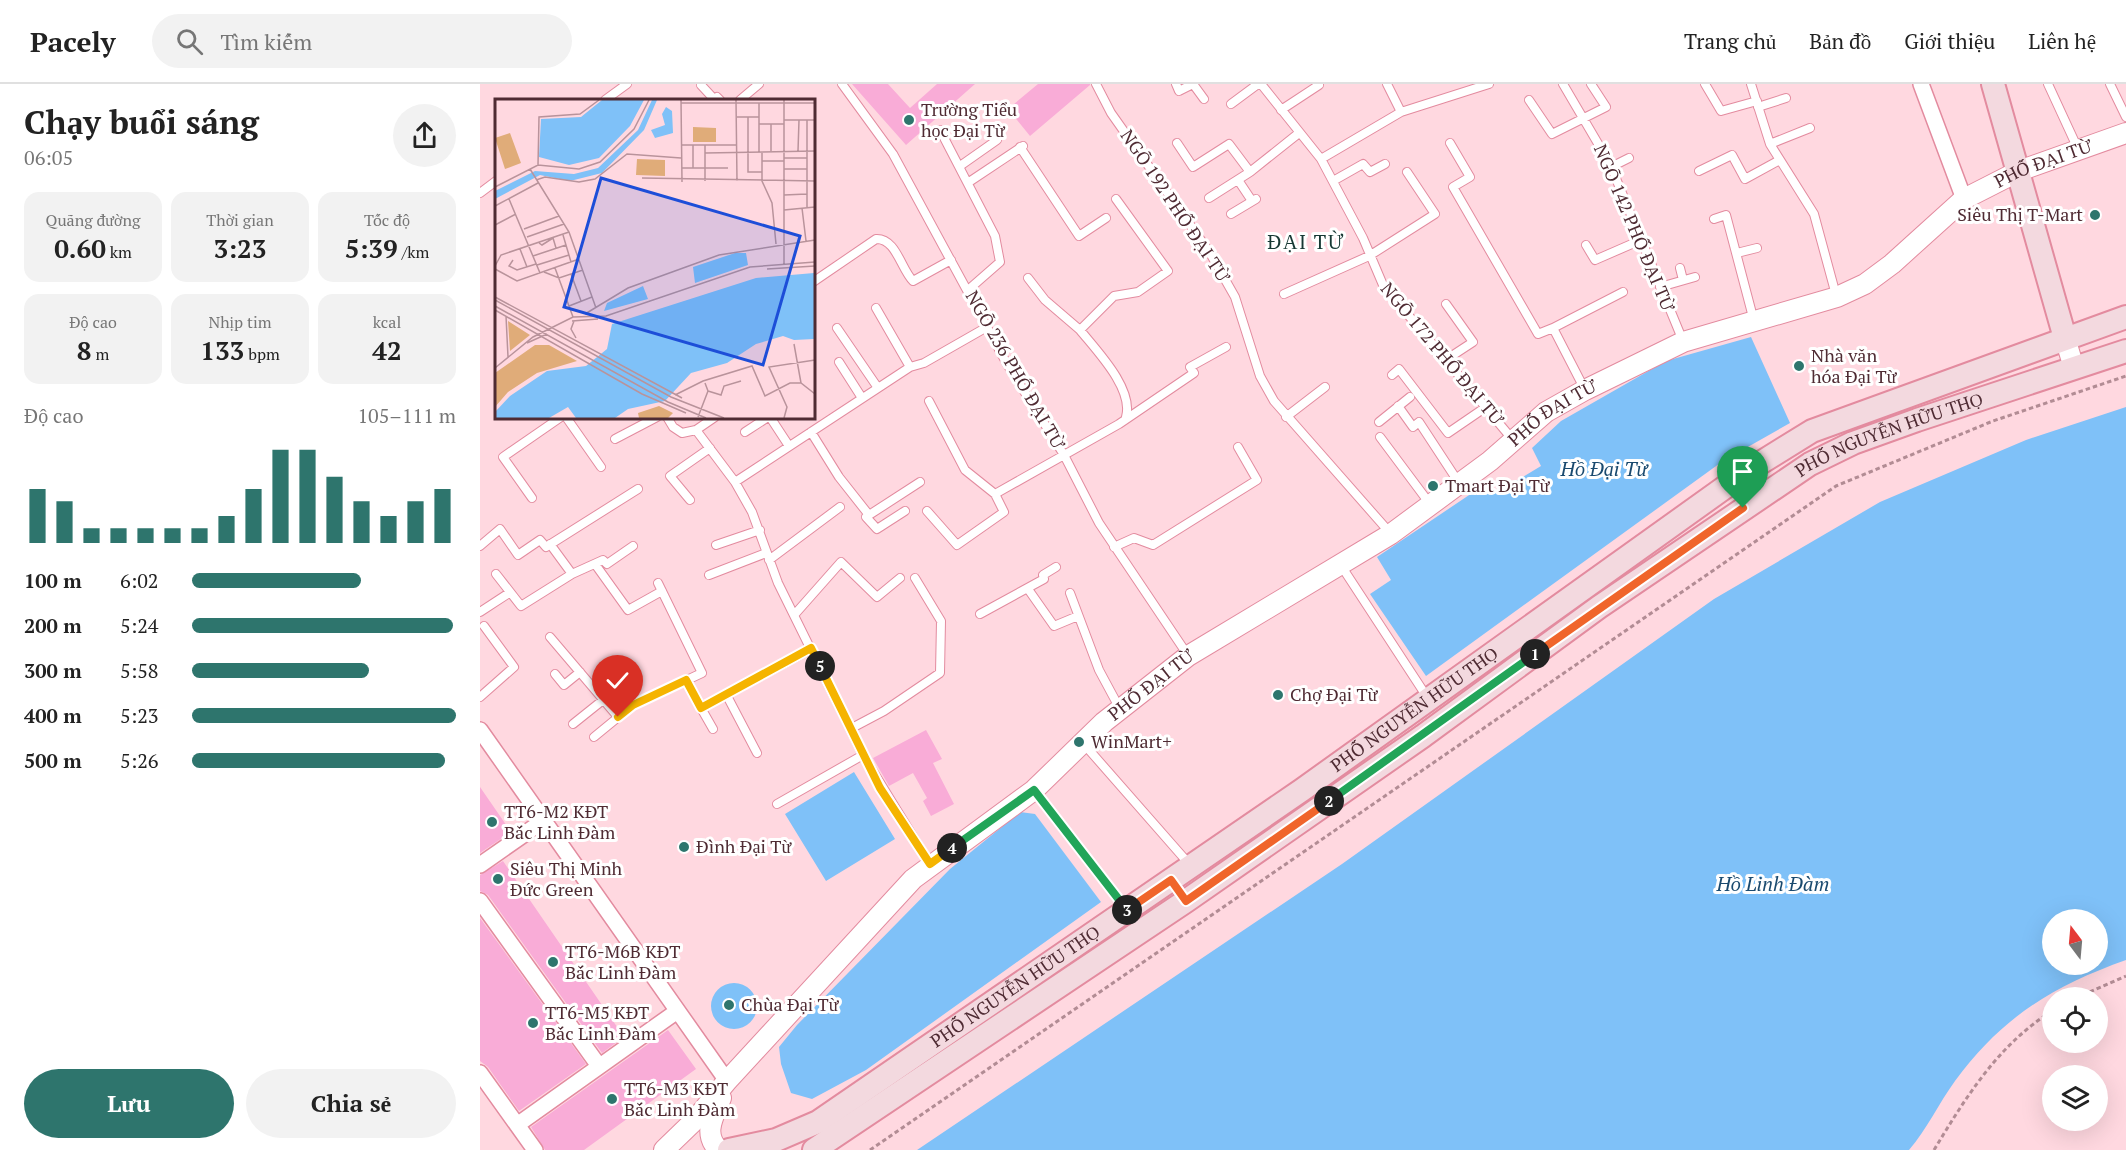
<!DOCTYPE html>
<html lang="vi">
<meta charset="utf-8">
<style>
:root{--surface:#fff;--page:#f2f2f2;--text:#222;--muted:#767676;--line:#e0e0e0;--accent:#2e756d}
body{margin:0;font-family:"PT Serif",serif;background:var(--page);color:var(--text);height:100vh;display:flex;flex-direction:column;font-size:22px;white-space:nowrap}
*{box-sizing:border-box;margin:0}
p{font-size:20px;color:var(--muted)}
.icon{flex:none;width:33px;height:33px;fill:none;stroke:currentColor;stroke-width:2;stroke-linecap:round;stroke-linejoin:round}
.map{position:relative;flex:1;overflow:hidden}
.drawer{display:flex;flex-direction:column;background:var(--surface);width:480px}
.drawer>*{flex:none}
.needle{width:39px;rotate:344deg}
.controls{position:absolute;left:1562px;top:825px;display:grid;gap:12px}
.controls a{display:grid;place-items:center;width:66px;height:66px;border-radius:50%;background:var(--surface);box-shadow:0 6px 24px #0002;font-size:30px}
.pin{position:absolute;display:grid;place-items:center;width:51px;height:51px;color:#fff;margin:-62px -26px;border-radius:50% 50% 50% 0;rotate:-45deg;box-shadow:0 0 6px #0007}
.pin .icon{rotate:45deg}
.km{position:absolute;width:30px;height:30px;margin:-15px;border-radius:50%;background:#222;color:#fff;font-size:16px;line-height:30px;text-align:center}
.round{display:grid;place-items:center;flex:none;width:63px;height:63px;border-radius:32px;background:var(--page)}
.head{display:flex;align-items:center;justify-content:space-between;height:102px;padding:0 24px}
h1{font-size:33px;font-weight:800;line-height:45px}
.metrics{display:grid;grid-template-columns:repeat(3,1fr);gap:9px;height:102px;padding:6px 24px}
.metrics div{display:grid;align-content:center;border-radius:15px;background:var(--page);text-align:center}
.metrics b{font-size:26px;font-weight:800}
.metrics small{font-size:16px;font-weight:400}
.metrics p{font-size:16px}
.chart{height:168px;padding:12px 24px}
.chart p{display:flex;justify-content:space-between}
.chart svg{width:100%;height:108px;margin-top:6px;stroke:var(--accent);stroke-width:6}
.primary-button{display:flex;gap:12px;margin-top:auto;padding:12px 24px}
.primary-button a{flex:1;height:69px;border-radius:36px;background:var(--accent);color:#fff;font-size:24px;font-weight:800;line-height:69px;text-align:center}
.primary-button a+a{background:var(--page);color:var(--text)}
ul{padding:0 24px;list-style:none;font-size:20px}
li{display:grid;grid-template-columns:96px 72px 1fr;align-items:center;height:45px}
li i{height:15px;border-radius:8px;background:var(--accent)}
header{display:flex;align-items:center;gap:36px;box-sizing:border-box;height:84px;padding:0 30px;background:var(--surface);border-bottom:2px solid var(--line)}
header strong{font-size:28px}
nav{display:flex;gap:33px;margin-inline-start:auto;font-size:21px}
.search{width:420px;height:54px;background:var(--page);display:flex;align-items:center;gap:15px;box-sizing:border-box;padding:0 21px;border-radius:33px;color:var(--muted);font-size:22px}
main{display:flex;flex:1;min-height:0}
.map>svg:first-child{display:block}
</style>
<header>
<strong>Pacely</strong>
<div class="search"><svg class="icon" aria-label="search" viewBox="0 0 24 24"><circle cx="10" cy="10" r="6"/><path d="M15 15l6 6"/></svg>Tìm kiếm</div>
<nav><a>Trang chủ</a><a>Bản đồ</a><a>Giới thiệu</a><a>Liên hệ</a></nav>
</header>
<main>
<section class="drawer">
<div class="head"><div><h1>Chạy buổi sáng</h1><p>06:05</p></div><a class="round"><svg class="icon" aria-label="share" viewBox="0 0 24 24"><path d="M12 15V3M7 8l5-5 5 5M5 13v7h14v-7"/></svg></a></div>
<div class="metrics">
<div><p>Quãng đường</p><b>0.60<small> km</small></b></div>
<div><p>Thời gian</p><b>3:23</b></div>
<div><p>Tốc độ</p><b>5:39<small> /km</small></b></div>
</div>
<div class="metrics">
<div><p>Độ cao</p><b>8<small> m</small></b></div>
<div><p>Nhịp tim</p><b>133<small> bpm</small></b></div>
<div><p>kcal</p><b>42</b></div>
</div>
<div class="chart"><p><span>Độ cao</span>105–111 m</p>
<svg viewBox="0 0 160 44" preserveAspectRatio="none"><path d="M5 44V22M15 44V27M25 44V38M35 44V38M45 44V38M55 44V38M65 44V38M75 44V33M85 44V22M95 44V6M105 44V6M115 44V17M125 44V27M135 44V33M145 44V27M155 44V22"/></svg>
</div>
<ul>
<li><b>100 m</b>6:02<i style="width:64%"></i></li>
<li><b>200 m</b>5:24<i style="width:99%"></i></li>
<li><b>300 m</b>5:58<i style="width:67%"></i></li>
<li><b>400 m</b>5:23<i style="width:100%"></i></li>
<li><b>500 m</b>5:26<i style="width:96%"></i></li>
</ul>
<div class="primary-button"><a>Lưu</a><a>Chia sẻ</a></div>
</section>
<div class="map">
<svg width="1646" height="1066" viewBox="0 0 1646 1066">
<rect width="100%" height="100%" fill="#ffd8e0"/>
<path fill="#7fc1f8" fill-rule="evenodd" d="M1271 253 1310 339 1243 377 946 592 890 510 911 496 897 473 1007 399 1014 410 1061 382 1052 364 1081 337 1186 277Z
M1646 323V876C1573 902 1522 933 1475 997 1459 1019 1447 1045 1429 1066H437L862 780 1234 515 1400 418 1546 356ZM1572 836H1617V880H1572Z
M374 688 415 755 346 797 305 730Z
M540 728 555 730 621 818 386 986 332 1015 311 1009 301 980 299 963 317 941 470 785Z
M231 922a23 23 0 1 1 46 0a23 23 0 1 1-46 0Z"/>
<path fill="#f9acd7" d="M372 0H408L430 24 457 0H495L426 61Z
M558 0H610V1L550 52 528 25Z
M446 646 462 675 453 679 474 720 451 732 443 717 447 714 433 689 409 702 393 674Z
M0 703 31 748 0 769Z
M23 777 144 953 122 969 8 811 0 807V791Z
M0 834 106 980 39 1027 8 983 0 977Z
M188 946 216 985 104 1066H65L51 1043Z"/>
<g fill="none" stroke-linecap="round" stroke-linejoin="round">
<g stroke="#e38b9f" stroke-width="10">
<path id="service" d="M362 0 413 70 527 280 584 371 619 439 707 570
M616 0 631 29 730 169 755 213 780 292 794 317 911 450
M696 0 699 7 713 0 724 15
M781 0 841 75 883 154 903 201 1033 356
M907 0 921 28
M1083 0 1130 80 1203 257
M1225 0 1241 27 1277 17
M1271 0 1290 60 1334 130 1356 211
M1568 0 1598 65
M1630 0 1646 33
M221 1 234 15 237 13 240 16
M125 16 147 0
M260 16 279 0
M1049 16 1072 50 1126 23 1111 0
M751 20 778 0
M1278 23 1306 14
M801 26 839 1
M460 46 515 152 520 178 488 206
M697 59 713 83 749 60 770 88 819 49
M970 59 990 93 973 103 1058 250 1073 244 1104 304
M1290 60 1330 44
M540 63 599 152 626 134
M841 75 921 28 1009 0
M480 82 517 56
M1131 83 1149 74
M1219 87 1252 71 1265 95 1298 77
M758 96 772 117
M853 97 883 80 890 88 905 80
M489 98 543 62
M0 109 16 97
M729 114 770 88
M636 115 688 187 658 208 634 212 600 246C617 267 654 305 646 333
M751 130 776 115
M1234 135 1246 131 1274 237
M1106 161 1115 176 1161 156
M1257 169 1277 164
M1200 184 1203 196
M548 194 565 216 600 246
M333 198 396 155C416 154 421 185 433 197L471 176
M1180 203 1215 193
M804 210 889 172 955 130 927 88
M396 224 430 283
M357 244 398 304
M1073 244 1143 208
M964 277 993 258 966 220
M359 278 382 314
M912 291 919 285 968 349 1006 323
M449 317 485 386 515 410 639 340 714 289 710 283 746 263
M918 322 933 343 939 338 979 399
M86 333 121 383
M187 333 193 343 202 349 216 346 255 398 272 428 298 499 383 671 450 780
M290 333 309 362
M806 333 845 303
M899 338 930 313
M216 346 235 333
M265 348 288 333
M331 348 359 393 389 431
M900 353 950 420
M135 355 177 333
M255 398 430 283 444 279 507 243
M52 414 23 373 81 333
M210 416 190 392 230 364
M425 427 397 445 386 433 440 398
M447 427 477 461 524 428 515 410
M70 460 92 490
M236 461 280 446
M0 462 20 445 38 471 60 456 66 463 158 405
M634 463 654 454 673 461 777 396 758 363
M289 476 360 423
M115 480 148 526 182 507
M860 480 947 613
M16 490 41 522 92 490 123 476 127 480 153 462
M229 491 286 469
M548 505 574 542 598 532
M590 509 619 586 640 625
M0 528 29 509
M315 530 361 478 397 513 420 494
M500 530 564 495 563 491 576 483
M70 553 138 633
M75 590 84 601 100 588
M206 596 221 624 331 565
M246 610 277 669
M0 613 34 583 4 542
M221 624 233 645
M93 640 123 616
M370 645 404 627 460 589 461 537 435 494
M114 653 153 621 222 589 178 499
M603 659 710 781
M554 707 646 826
M297 720 383 671"/>
</g>
<g stroke="#e38b9f" stroke-width="18">
<path id="minor" d="M1441 0 1484 115
M0 646 247 997
M0 781 63 737
M0 817 119 982
M0 989 55 1066
M37 1041 196 928"/>
</g>
<g stroke="#e38b9f" stroke-width="22">
<g id="tertiary">
<path d="M1585 254 1594 284"/>
<path id="s1" d="M184 1066 215 1036 247 997 433 795 554 706 624 638 708 572 911 450 1010 377 1066 328 1105 306 1203 258 1357 213 1385 200 1412 180 1484 115 1539 87 1646 49"/>
<path d="M239 1066C222 1050 234 1032 241 1014"/>
</g>
</g>
<g stroke="#e38b9f" stroke-width="26">
<g id="secondary">
<path d="M1513 0 1585 254"/>
<path id="s2" d="M249 1066 296 1056 338 1038 822 706 1269 386 1332 347 1646 233"/>
<path id="s3" d="M334 1066 706 817 943 652 1119 523 1330 380 1373 359 1437 336 1646 267"/>
</g>
</g>
<path stroke="#b28c94" stroke-width="3" stroke-dasharray="4.5 3" stroke-linecap="butt" d="M1596 914 1646 892
M390 1066 1356 402 1513 337 1646 292
M1454 1066C1486 1013 1518 961 1572 927"/>
<use href="#service" stroke="#fff" stroke-width="8"/>
<use href="#minor" stroke="#fff" stroke-width="15"/>
<use href="#tertiary" stroke="#fff" stroke-width="20"/>
<use href="#secondary" stroke="#f3d9df" stroke-width="22"/>
</g>
<g fill="none" stroke-linecap="round" stroke-linejoin="round">
<g stroke="#fff" stroke-width="12">
<path id="split-1" d="M1055 570 1263 424"/>
</g>
<g stroke="#fff" stroke-width="12">
<path id="split-2" d="M849 717 1055 570"/>
</g>
<g stroke="#fff" stroke-width="12">
<path id="split-3" d="M647 826 691 796 706 817 849 717"/>
</g>
<g stroke="#fff" stroke-width="12">
<path id="split-4" d="M472 764 554 706 647 826"/>
</g>
<g stroke="#fff" stroke-width="12">
<path id="split-5" d="M340 582 400 704 450 780 472 764"/>
</g>
<g stroke="#fff" stroke-width="12">
<path id="split-6" d="M138 633 153 621 206 596 221 624 331 564 340 582"/>
</g>
<use href="#split-1" stroke="#f0652b" stroke-width="8"/>
<use href="#split-2" stroke="#22a559" stroke-width="8"/>
<use href="#split-3" stroke="#f0652b" stroke-width="8"/>
<use href="#split-4" stroke="#22a559" stroke-width="8"/>
<use href="#split-5" stroke="#f5b400" stroke-width="8"/>
<use href="#split-6" stroke="#f5b400" stroke-width="8"/>
</g>
<g fill="#2e756d" stroke="#fff" stroke-width="2">
<circle cx="429" cy="36" r="6"/>
<circle cx="1615" cy="131" r="6"/>
<circle cx="1319" cy="282" r="6"/>
<circle cx="953" cy="402" r="6"/>
<circle cx="798" cy="611" r="6"/>
<circle cx="599" cy="658" r="6"/>
<circle cx="12" cy="738" r="6"/>
<circle cx="204" cy="763" r="6"/>
<circle cx="18" cy="795" r="6"/>
<circle cx="73" cy="878" r="6"/>
<circle cx="249" cy="921" r="6"/>
<circle cx="53" cy="939" r="6"/>
<circle cx="132" cy="1015" r="6"/>
</g>
<g text-anchor="middle" stroke-width="6" stroke-linejoin="round" paint-order="stroke">
<g font-size="18" fill="#4f2b33" stroke="#fff" text-anchor="start">
<text x="441" y="32">Trường Tiểu<tspan x="441" dy="21">học Đại Từ</tspan></text>
<text x="1603" y="137" text-anchor="end">Siêu Thị T-Mart</text>
<text x="1331" y="278">Nhà văn<tspan x="1331" dy="21">hóa Đại Từ</tspan></text>
<text x="965" y="408">Tmart Đại Từ</text>
<text x="810" y="617">Chợ Đại Từ</text>
<text x="611" y="664">WinMart+</text>
<text x="24" y="734">TT6-M2 KĐT<tspan x="24" dy="21">Bắc Linh Đàm</tspan></text>
<text x="216" y="769">Đình Đại Từ</text>
<text x="30" y="791">Siêu Thị Minh<tspan x="30" dy="21">Đức Green</tspan></text>
<text x="85" y="874">TT6-M6B KĐT<tspan x="85" dy="21">Bắc Linh Đàm</tspan></text>
<text x="261" y="927">Chùa Đại Từ</text>
<text x="65" y="935">TT6-M5 KĐT<tspan x="65" dy="21">Bắc Linh Đàm</tspan></text>
<text x="144" y="1011">TT6-M3 KĐT<tspan x="144" dy="21">Bắc Linh Đàm</tspan></text>
</g>
<g font-size="18" fill="#4f2b33" stroke="#fff">
<text dy="6" stroke="none"><textPath href="#s1" startOffset="1720">PHỐ ĐẠI TỪ</textPath></text>
<text transform="translate(695 122) rotate(56)" y="6">NGÕ 192 PHỐ ĐẠI TỪ</text>
<text transform="translate(1154 144) rotate(67)" y="6">NGÕ 142 PHỐ ĐẠI TỪ</text>
<text transform="translate(962 270) rotate(50)" y="6">NGÕ 172 PHỐ ĐẠI TỪ</text>
<text transform="translate(535 286) rotate(60)" y="6">NGÕ 236 PHỐ ĐẠI TỪ</text>
<text dy="6" stroke="none"><textPath href="#s1" startOffset="1162">PHỐ ĐẠI TỪ</textPath></text>
<text dy="6" stroke="none"><textPath href="#s3" startOffset="1294">PHỐ NGUYỄN HỮU THỌ</textPath></text>
<text dy="6" stroke="none"><textPath href="#s1" startOffset="676">PHỐ ĐẠI TỪ</textPath></text>
<text dy="6" stroke="none"><textPath href="#s2" startOffset="819">PHỐ NGUYỄN HỮU THỌ</textPath></text>
<text dy="6" stroke="none"><textPath href="#s2" startOffset="333">PHỐ NGUYỄN HỮU THỌ</textPath></text>
</g>
<g font-size="20" letter-spacing="1.5" fill="#173834" stroke="#fff">
<text x="826" y="165">ĐẠI TỪ</text>
</g>
<g font-size="20" font-style="italic" fill="#1a4a6f" stroke="#fff">
<text x="1124" y="392">Hồ Đại Từ</text>
<text x="1293" y="807">Hồ Linh Đàm</text>
</g>
</g>
<g transform="translate(15 15)">
<rect width="320" height="320" fill="#ffd8e0"/>
<path d="M198 28 221 29V43H198ZM15 34 26 64 10 70 0 39ZM142 60 170 61V77L141 76ZM13 222 35 236 15 252ZM40 246H54L82 262 42 274 13 293 0 308V274ZM164 307 178 314 173 319H144L143 314Z" fill="#e0ac79"/>
<path d="M107 1H149L135 27 104 59 74 66 44 58 46 20 86 18ZM157 1H162L149 31 107 74 75 82 45 76 0 100V92L40 72 79 75 103 69 143 31ZM171 8 177 12 178 34 160 39 156 31 170 26 167 15ZM240 154H251L253 166 200 184 198 168ZM319 174V240L299 241 288 237 261 245 232 264 196 274 170 302 133 310 120 319H81L73 308 54 319H0V313L15 297 52 272 91 267 112 250 117 225 261 179ZM148 187 153 200 109 212 112 204Z" fill="#7fc1f8"/>
<path fill="none" stroke="#b9939b" stroke-width="1.5" d="M186 1 187 83M241 1 242 82M186 4H320M264 4V54M242 18H264M253 18V73H267M289 21H320M264 25H289M276 25V52M186 46H241M198 46V69M210 46V82M303 52 304 21M210 54 320 52M267 54V82L277 104 281 145M289 59H312M267 62H289M43 66 44 18 85 15 104 1M187 69H233M35 70 74 133 101 209M289 70H312M147 79 320 82M41 81 50 78 84 83 100 80 132 55 186 59M0 88 43 66 84 70 105 63 139 30 154 1M289 96 312 95M14 100 45 174M0 107 43 84M312 108V21M307 109 311 142M289 111 320 108M0 126 21 115M29 130 64 117M68 136 76 163M32 138 69 125M44 144 47 146 58 139 61 149M25 150 32 168M38 157 71 146M18 161 14 167 22 171 41 165M289 165V1M42 166 74 156M0 167 6 156 74 133M60 169 78 218M0 170 22 182 84 160M272 170 320 167M49 173 64 179 88 171M76 175 86 202M0 198 187 299M0 201 176 298 229 319M0 207 173 303 211 319M74 207 97 198M0 211 147 295 191 314M90 215 133 189 224 156 320 141M11 217 13 258M77 222 103 220M79 222 76 230 81 239M32 244 52 235M299 245 306 284M0 269 38 238 78 218 111 217 255 168 320 163M213 292 226 296 229 287 246 282M180 296 208 282 257 267 270 297 295 284H306L320 295M203 318 213 292 210 284M289 319 292 308 274 268 320 261"/>
<path fill="#1d4ed8" fill-opacity="0.15" stroke="#1d4ed8" stroke-width="3" d="M106 79 305 137 268 266 69 208Z"/>
<rect width="320" height="320" fill="none" stroke="#4f2b33" stroke-width="3"/>
</g>
</svg>
<div class="controls">
<a><svg class="needle" viewBox="-14 -14 28 28"><path d="M0-13l5 13h-10z" fill="#e53935"/><path d="M0 13l5-13h-10z" fill="#767676"/></svg></a>
<a><svg class="icon" aria-label="locate" viewBox="0 0 24 24"><circle cx="12" cy="12" r="6"/><path d="M12 2v4M12 18v4M2 12h4M18 12h4"/></svg></a>
<a><svg class="icon" aria-label="layers" viewBox="0 0 24 24"><path d="M12 4l9 5-9 5-9-5zM3 14l9 5 9-5"/></svg></a>
</div>
<div class="pin" style="left:1263px;top:424px;background:#1e9e55"><svg class="icon" aria-label="arrive" viewBox="0 0 24 24"><path d="M6 21V4h12l-3 4 3 4H6"/></svg></div>
<div class="pin" style="left:138px;top:633px;background:#d93025"><svg class="icon" aria-label="check" viewBox="0 0 24 24"><path d="M5 12l5 5 9-10"/></svg></div>
<b class="km" style="left:1055px;top:570px">1</b>
<b class="km" style="left:849px;top:717px">2</b>
<b class="km" style="left:647px;top:826px">3</b>
<b class="km" style="left:472px;top:764px">4</b>
<b class="km" style="left:340px;top:582px">5</b>
</div>
</main>
